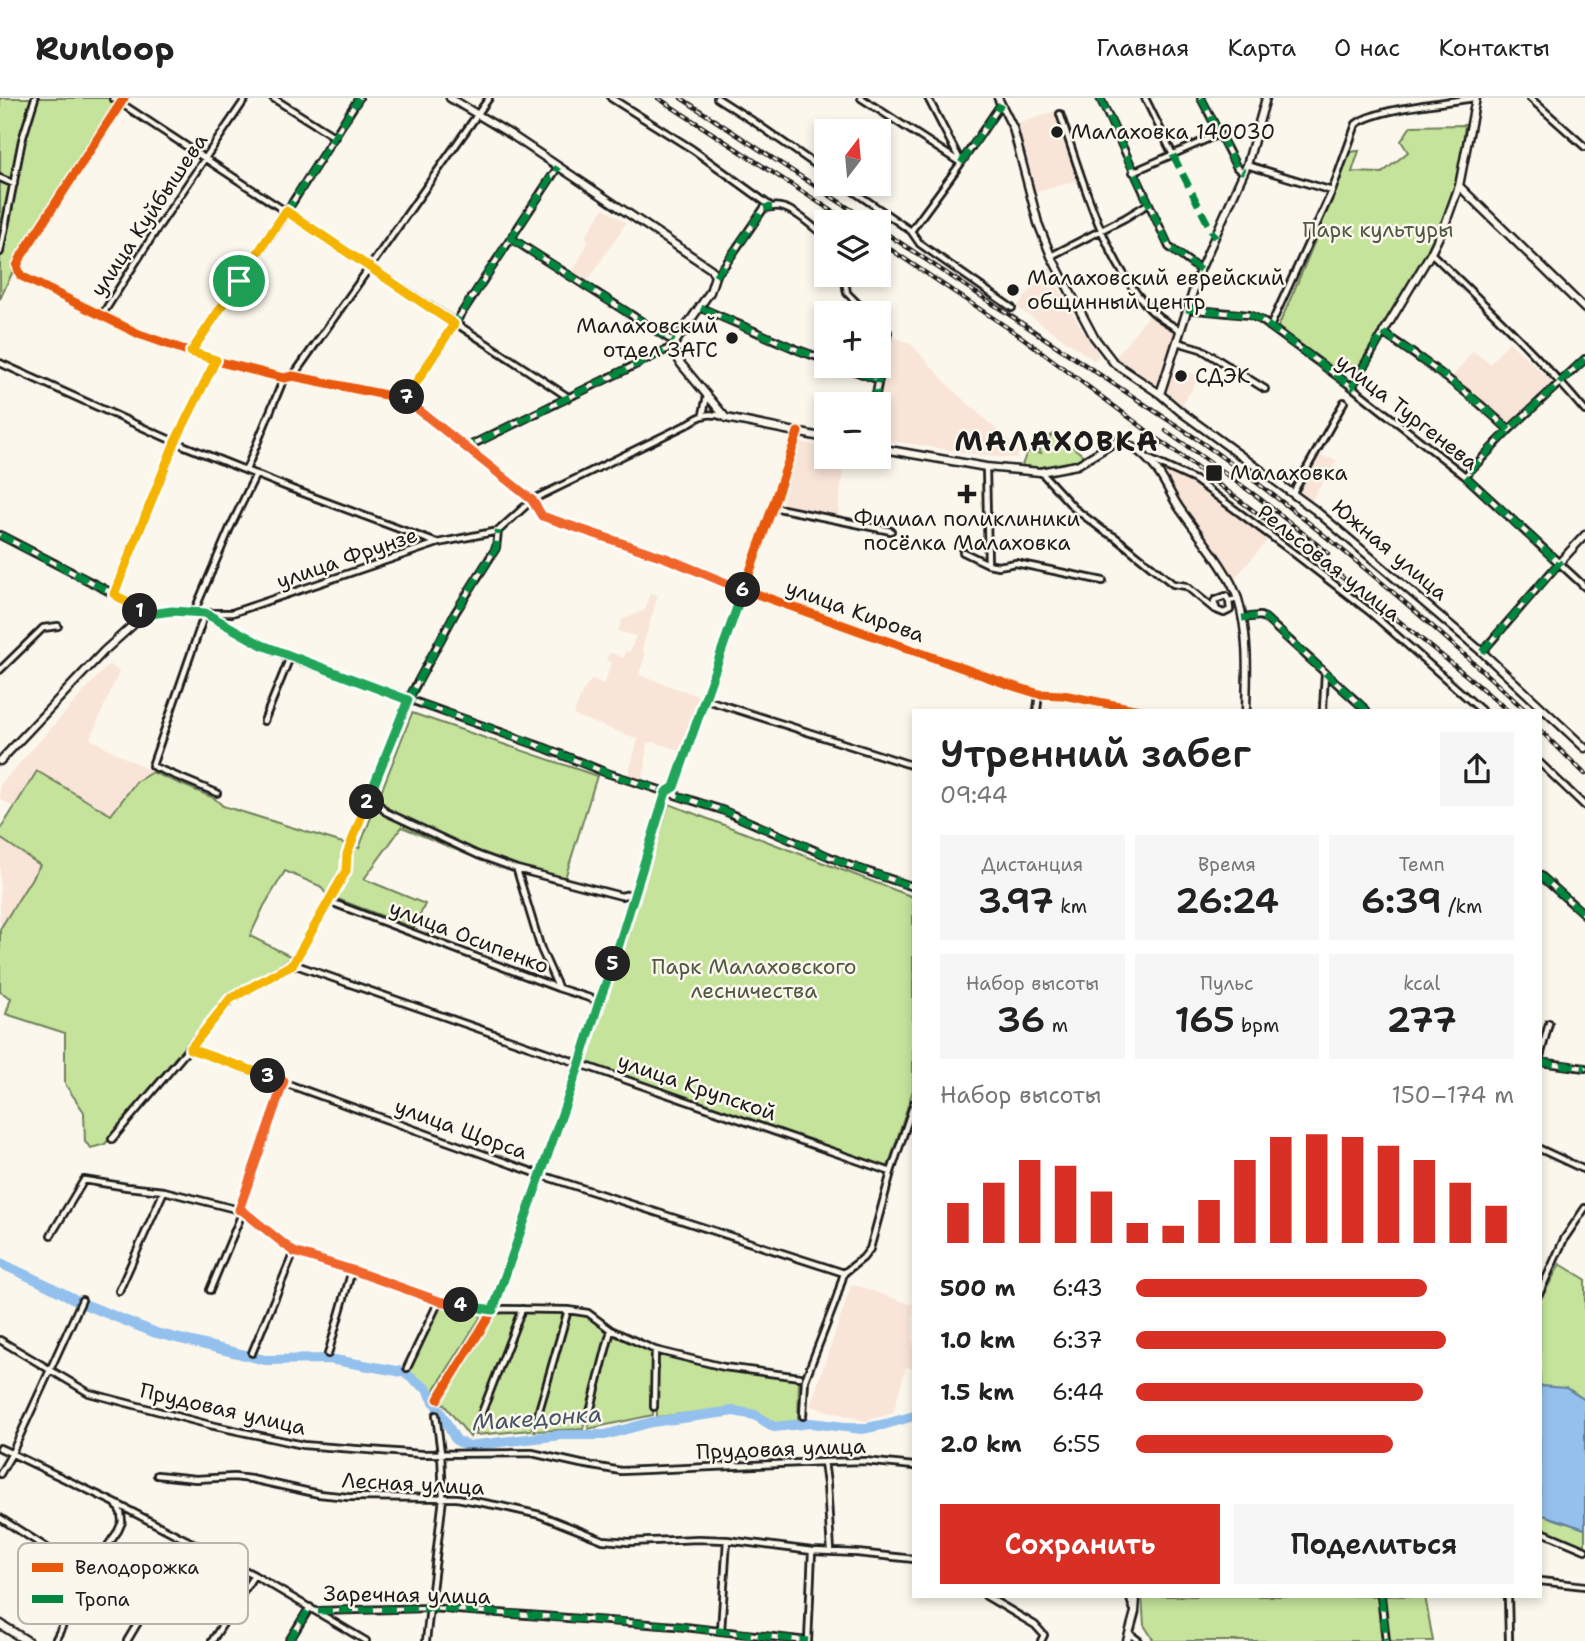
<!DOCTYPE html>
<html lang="ru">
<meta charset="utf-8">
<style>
:root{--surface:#fff;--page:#f6f6f6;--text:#222;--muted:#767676;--line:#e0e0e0;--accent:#d93025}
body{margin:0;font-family:"Shantell Sans",sans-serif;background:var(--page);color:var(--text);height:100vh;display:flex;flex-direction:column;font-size:26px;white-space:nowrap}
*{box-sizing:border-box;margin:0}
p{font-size:23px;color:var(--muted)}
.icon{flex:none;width:38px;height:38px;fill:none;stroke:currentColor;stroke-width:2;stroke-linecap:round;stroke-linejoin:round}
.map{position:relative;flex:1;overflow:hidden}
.drawer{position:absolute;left:912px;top:611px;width:630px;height:889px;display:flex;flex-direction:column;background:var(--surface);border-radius:0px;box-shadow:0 4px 10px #0003}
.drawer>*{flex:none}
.needle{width:46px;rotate:16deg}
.buttons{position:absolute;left:814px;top:21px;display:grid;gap:14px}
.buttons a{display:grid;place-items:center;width:77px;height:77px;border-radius:0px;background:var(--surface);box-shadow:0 4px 10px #0003;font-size:35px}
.pin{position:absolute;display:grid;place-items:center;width:60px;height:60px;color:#fff;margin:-30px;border:4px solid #fff;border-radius:50%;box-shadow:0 2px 7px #0007}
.km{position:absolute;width:35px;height:35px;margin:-18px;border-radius:50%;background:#222;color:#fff;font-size:19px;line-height:35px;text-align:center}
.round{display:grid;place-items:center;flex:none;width:74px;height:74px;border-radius:0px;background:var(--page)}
.headline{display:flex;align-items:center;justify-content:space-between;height:119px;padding:0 28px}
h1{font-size:38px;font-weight:600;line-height:52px}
.metrics{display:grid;grid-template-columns:repeat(3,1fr);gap:10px;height:119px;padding:7px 28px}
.metrics div{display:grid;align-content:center;border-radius:0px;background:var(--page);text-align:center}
.metrics b{font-size:35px;font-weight:600}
.metrics small{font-size:19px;font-weight:400}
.metrics p{font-size:19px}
.chart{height:196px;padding:14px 28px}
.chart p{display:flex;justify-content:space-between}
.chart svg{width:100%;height:126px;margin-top:7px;stroke:var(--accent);stroke-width:6}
.button{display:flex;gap:14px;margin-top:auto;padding:14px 28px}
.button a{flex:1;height:80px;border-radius:0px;background:var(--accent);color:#fff;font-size:28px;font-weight:600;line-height:80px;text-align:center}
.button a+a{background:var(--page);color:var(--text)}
ul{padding:0 28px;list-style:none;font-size:23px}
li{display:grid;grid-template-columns:112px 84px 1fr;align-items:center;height:52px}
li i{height:18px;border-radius:9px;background:var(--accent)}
header{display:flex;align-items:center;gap:42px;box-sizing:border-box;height:98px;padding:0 35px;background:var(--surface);border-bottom:2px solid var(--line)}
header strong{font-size:33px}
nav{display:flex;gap:38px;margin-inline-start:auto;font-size:24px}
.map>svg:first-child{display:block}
</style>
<header>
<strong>Runloop</strong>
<nav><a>Главная</a><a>Карта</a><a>О нас</a><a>Контакты</a></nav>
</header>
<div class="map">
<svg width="1585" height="1543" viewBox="0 0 1585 1543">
<rect width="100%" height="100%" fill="#fbf7ec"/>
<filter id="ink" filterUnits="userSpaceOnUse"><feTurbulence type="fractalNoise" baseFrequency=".0143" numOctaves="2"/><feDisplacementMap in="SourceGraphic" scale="14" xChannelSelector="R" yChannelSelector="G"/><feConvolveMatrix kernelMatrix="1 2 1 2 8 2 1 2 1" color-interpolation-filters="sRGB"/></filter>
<g filter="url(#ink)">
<path fill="#f9e4d8" d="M1055 13 1078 82 1034 95 1015 27Z
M604 110 626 125 587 184 572 175 589 143 585 139Z
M1050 168 1058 189 1081 230 1099 257 1094 262 1017 209Z
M1151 214 1177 232 1158 286 1142 279 1116 259Z
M891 238 911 246 953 292 1020 353 1016 360 995 359 879 341 878 306Z
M1509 244 1552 284 1508 326 1451 281 1473 253 1490 266Z
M1173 269 1200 278 1182 307 1167 294Z
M802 344 826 350V359H842L843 370 838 417 781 407Z
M1317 357 1337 362 1311 403 1298 393Z
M1156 366 1195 383 1269 440 1233 483 1182 410Z
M650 495 658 497 642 551 645 557 639 577 701 599 681 653 654 644 647 645 645 660 646 667 642 682 628 678 638 641 573 617 583 593 592 581 604 586 612 564 606 562 610 555 624 560 625 553 630 554 636 538 618 533 622 522 645 512Z
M109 566 119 574 90 641 152 674 136 684 111 717 37 673 14 709 0 701V687Z
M0 740 40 767 0 831Z
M852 1186 913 1207V1271L906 1269 893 1315 865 1323 810 1308Z"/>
<path fill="#c5e39b" stroke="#70805c" stroke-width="2" d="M0 0H120L21 156 0 201Z
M1465 27 1459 78 1448 114 1426 157 1358 269 1333 273 1278 229C1304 171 1328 114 1348 54L1359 53 1352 74 1382 75 1408 54 1401 43 1411 28Z
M1056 335 1085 359C1064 369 1044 371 1021 370L1027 354 1041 355 1037 345Z
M412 615 597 678 565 780 478 761 402 729 364 781 425 806 414 830 327 797 320 788 285 773 264 808 250 838 292 859 229 900 184 949 105 1046 91 1050 85 1044 84 1014 65 986V935L6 916 11 900 0 894V831L40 767 0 740V732L37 673 111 717 136 684 152 674 214 700 223 708 359 750Z
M669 706 913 799V992L888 1069 585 964Z
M1560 1166 1585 1181V1302L1570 1292 1540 1288V1203Z
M437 1205 485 1212 433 1294 404 1273Z
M489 1212H517L470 1339 437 1298Z
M522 1213 566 1214 531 1332 475 1337Z
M570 1215 587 1217 609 1232 583 1331 534 1333Z
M612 1234 653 1253V1317L588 1331Z
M656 1254 724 1271 799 1282 798 1325 775 1328 756 1315 734 1310 657 1319Z
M1540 1416 1585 1431V1450L1540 1435Z
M1142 1498H1425L1433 1543H1154L1144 1527Z"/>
<path fill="#93c0ed" stroke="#637e99" stroke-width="2" d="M1540 1288 1566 1290 1585 1302V1431L1540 1416Z"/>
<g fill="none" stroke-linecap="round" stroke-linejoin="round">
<path stroke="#93c0ed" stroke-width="10" d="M0 1165 43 1185 84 1206 156 1235 265 1262 329 1261 403 1274 427 1291 456 1342 468 1348 561 1337H605L652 1324 734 1313 755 1317 774 1329 811 1325 862 1331 886 1326 914 1318"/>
<g stroke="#1c1c1c" stroke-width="10">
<path id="street" d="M113 0 568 299
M124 0 22 157 17 168 21 178 139 236 216 263 284 280 293 278 405 301 467 349 532 402 542 418 666 460 743 491 1007 586 1039 596 1063 597 1139 612
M273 0 335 39
M611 0 692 51 772 109C790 105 812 129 826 139
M717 0 753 23 826 74
M861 0 961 65
M928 0 961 64
M1100 0 1169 149 1200 172
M1145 0 1173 57
M1201 0 1237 70 1244 74
M1530 0 1585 49
M1060 16C1082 79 1102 157 1146 207 1155 218 1168 225 1180 232
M1247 67 1332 93
M1133 74 1219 36
M0 80 14 86
M843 86 911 133 920 146 1012 210
M911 133 961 65 1001 6
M512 141 674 244
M0 154 22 42 35 0
M1431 155C1484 206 1537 256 1585 313
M1051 158 1125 120 1148 106
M844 177 847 195 867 215
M715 178 725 167 764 110 772 109
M701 210 798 252 826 262
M1187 211 1249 217 1261 222 1352 289 1465 378 1585 489
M102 217 157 131 246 0
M1270 229 1332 93 1356 26C1378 10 1444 5 1473 0
M1177 244 1201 251 1265 291
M191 254 287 113 359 0
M0 265 175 344 292 391 437 445
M841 268 879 282
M293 278 489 0
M1352 289 1383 235C1427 265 1470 295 1509 332
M405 301 558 69
M874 306 888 234 878 228
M703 316 707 298
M467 349 672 249
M1151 362 1195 382 1287 450 1370 514 1481 612
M986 369 988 466
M246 372 284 280
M1041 374 1074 410 1104 433 1115 439 1173 486 1186 488 1214 511 1224 515 1230 512 1229 503 1238 501
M1465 378 1509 332 1585 261
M1293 395 1344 304
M773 409 891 433
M0 437 114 496 135 509 144 517 172 513 205 515 262 547 290 559 545 650 607 675 722 712 851 768 914 789
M963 454 988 466 998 468 1016 465 1103 483
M114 496 175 344 216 263
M1217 512 1214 505 1215 502 1226 498 1229 503
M194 514 230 430 256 376
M1242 520 1260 518 1265 520 1366 612
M1482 554 1559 465
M0 572 43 530 58 528
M704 601 914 668
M1037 612 1039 596
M1323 612 1325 575
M264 623 290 559
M1540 665 1585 708
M217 695 152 668 205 515H232L438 445 498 433
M370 697 386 714 478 757 517 771 621 798 635 795
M517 772 541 851 558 889
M1540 777 1585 817
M328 803 558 890 599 903
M293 866 891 1074
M190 951 541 1077 844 1175
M1540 959 1549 925
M1540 964 1585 970
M112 1041 231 901 293 866 346 773 347 756 408 602 455 515 496 450 498 433 532 402 686 327C700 318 708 313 724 319
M1540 1051 1585 1072
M239 1113 284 983
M51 1137 84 1082 127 1089 164 1093 243 1113 294 1154 352 1172 439 1203 493 1212 505 1211 568 1212 588 1215 611 1232 655 1252 724 1269 800 1279
M210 1192 243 1113
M119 1193 164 1093
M1540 1194 1564 1141 1585 1110
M0 1242 89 1295 210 1327 303 1347 421 1356 532 1355 581 1366 621 1373 824 1364 865 1363 914 1368
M252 1255 294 1154
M328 1256 352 1172
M407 1270 439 1203
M438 1301 493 1212 580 966 636 795 666 694 674 689C714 570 759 453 798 334
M654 1309 655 1252
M590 1314 611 1232
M538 1316 568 1212
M803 1318 805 1282 836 1202 844 1175 863 1160 870 1151 891 1074 914 1005
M477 1327 522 1211
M0 1350 115 1405 254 1477 366 1543
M824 1364 827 1386 831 1454
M0 1376 11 1357 82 1202
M157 1377 196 1381 234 1379 251 1381 319 1396 348 1399 457 1400 500 1408 540 1417 603 1442 629 1444 698 1441 727 1442 812 1453 857 1455 914 1461
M0 1420 88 1476
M1540 1433 1585 1452
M1540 1483 1585 1488
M986 1498 1035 1527 1044 1537 1041 1543
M1129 1498 1133 1510
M1381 1498 1386 1543
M1508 1498 1509 1543
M318 1513 431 1510 676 1528 808 1543
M721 1533 727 1442
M1130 1536 1139 1543
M55 1543 88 1476 118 1433 122 1424 121 1415 116 1406
M127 1543 187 1442
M212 1543 254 1477
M289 1543 310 1509
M426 1543 443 1400 441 1355 436 1317
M808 1543 812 1453"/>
</g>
<g stroke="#1c1c1c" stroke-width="11">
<path id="secondary" d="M450 0 510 36 711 171 715 178 710 194 672 249 681 266 726 320 826 340
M998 0 1013 30 1038 125 1051 158 1094 239 1114 265 1160 296 1181 314 1315 412 1482 554 1585 650
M1459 88 1585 211
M1383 235 1431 155 1446 124 1459 88 1476 0
M1160 296 1200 172 1247 67 1266 0
M878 350 986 369 1040 374 1077 367 1117 343C1130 345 1143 356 1152 366 1164 379 1170 397 1180 411 1198 437 1228 471 1238 501 1249 537 1247 575 1246 612
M1559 465 1585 437
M0 663 104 553 144 517
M1127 1543 1135 1514 1136 1498"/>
</g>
<g stroke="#1c1c1c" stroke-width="12">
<path id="primary" d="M0 1526 27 1543"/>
</g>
<use href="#street" stroke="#fbf7ec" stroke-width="4.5"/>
<use href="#secondary" stroke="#fbf7ec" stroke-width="6"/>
<use href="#primary" stroke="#fbf7ec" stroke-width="7"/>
<g stroke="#1c1c1c" stroke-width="4.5">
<path id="rail" d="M658 0 849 124
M681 0 870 124
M878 130 1197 341C1313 423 1422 516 1525 612
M878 143 1023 240 1130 320 1379 507 1466 577 1507 612
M1166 333 1259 400 1328 455
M1540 632 1585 676"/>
</g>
<use href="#rail" stroke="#fbf7ec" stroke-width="2" stroke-dasharray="5" stroke-linecap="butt"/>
<path stroke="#00873e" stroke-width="7" stroke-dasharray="14 7" stroke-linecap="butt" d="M1100 0 1169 149 1200 172
M1201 0 1237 70 1244 74
M1173 57 1215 140
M961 65 1001 6
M512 141 674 244
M715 178 725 167 764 110 772 109
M701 210 798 252 826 262
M1186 211 1249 217 1261 222 1352 289 1383 235C1427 265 1470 295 1509 332
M191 254 287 113 359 0
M841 268 879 282
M405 301 558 69
M874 306 888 234
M471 352 467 349 672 249
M0 437 114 496 135 509 144 517 172 513 205 515 262 547 290 559 545 650 607 675 722 712 851 768 914 789
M1242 520 1260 518 1265 520 1366 612
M1482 554 1559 465 1465 378 1509 332 1585 261
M408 602 455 515 496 450 498 433
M1540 777 1585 817
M1540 964 1585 970
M1381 1498 1386 1543
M318 1513 431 1510 676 1528 808 1543
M289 1543 310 1509"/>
<g stroke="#fbf7ec" stroke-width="13">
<path id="cycleway" d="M124 0 22 157 17 168 21 178 139 236 216 263 284 280 293 278 405 301 467 349 532 402 542 418 666 460 743 491 1007 586 1039 596 1063 597 1139 612
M438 1301 493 1212 580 966 636 795 666 694 674 689C714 570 759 453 798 334"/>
</g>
<use href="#cycleway" stroke="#e8590c" stroke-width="9"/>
</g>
</g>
<g fill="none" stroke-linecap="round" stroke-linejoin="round" filter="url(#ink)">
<g stroke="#fff" stroke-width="14">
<path id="split-1" d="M140 513 114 496 175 344 216 262 191 254 239 183"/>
</g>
<g stroke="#fff" stroke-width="14">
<path id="split-2" d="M140 513 144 517 172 513 205 515 262 547 408 602 367 704"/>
</g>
<g stroke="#fff" stroke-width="14">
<path id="split-3" d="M268 978 190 951 230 901 293 866 346 773 347 756 367 704"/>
</g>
<g stroke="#fff" stroke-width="14">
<path id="split-4" d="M268 978 284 983 239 1112 243 1113 294 1154 352 1172 439 1203 461 1207"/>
</g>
<g stroke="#fff" stroke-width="14">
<path id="split-5" d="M461 1207 493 1212 580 965 599 904 613 866"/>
</g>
<g stroke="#fff" stroke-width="14">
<path id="split-6" d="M613 866 666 694 674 689 743 492"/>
</g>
<g stroke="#fff" stroke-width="14">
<path id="split-7" d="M407 299 405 301 532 402 542 418 666 460 743 492"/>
</g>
<g stroke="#fff" stroke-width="14">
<path id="split-8" d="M239 183 286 113 454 226 407 299"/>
</g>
<use href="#split-1" stroke="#f5b400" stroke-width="9"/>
<use href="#split-2" stroke="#22a559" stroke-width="9"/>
<use href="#split-3" stroke="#f5b400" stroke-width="9"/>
<use href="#split-4" stroke="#f0652b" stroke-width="9"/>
<use href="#split-5" stroke="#22a559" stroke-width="9"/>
<use href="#split-6" stroke="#22a559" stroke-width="9"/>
<use href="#split-7" stroke="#f0652b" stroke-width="9"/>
<use href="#split-8" stroke="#f5b400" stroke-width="9"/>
</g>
<g fill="#1c1c1c" stroke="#fbf7ec" stroke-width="2.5">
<circle cx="1057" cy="34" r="7"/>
<circle cx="1013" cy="192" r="7"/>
<circle cx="732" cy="240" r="7"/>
<circle cx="1181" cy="278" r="7"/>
<rect x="1205" y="366" width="18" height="18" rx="3.5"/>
<path d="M963.5 385.5h7v7h7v7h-7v7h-7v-7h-7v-7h7z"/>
</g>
<g text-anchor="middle" stroke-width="5" stroke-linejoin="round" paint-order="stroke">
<g font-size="21" fill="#1c1c1c" stroke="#fbf7ec" text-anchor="start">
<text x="1071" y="41">Малаховка 140030</text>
<text x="1027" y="187">Малаховский еврейский<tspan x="1027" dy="24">общинный центр</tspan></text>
<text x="718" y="235" text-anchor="end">Малаховский<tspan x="718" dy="24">отдел ЗАГС</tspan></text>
<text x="1195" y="285">СДЭК</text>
<text x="1230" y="382">Малаховка</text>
<text x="967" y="428" text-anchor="middle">Филиал поликлиники<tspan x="967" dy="24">посёлка Малаховка</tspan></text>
</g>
<g font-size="21" fill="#1c1c1c" stroke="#fbf7ec">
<text transform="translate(149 117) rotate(-56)" y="7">улица Куйбышева</text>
<text transform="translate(1407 314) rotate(38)" y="7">улица Тургенева</text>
<text transform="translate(1390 452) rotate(40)" y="7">Южная улица</text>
<text transform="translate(347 460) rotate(-19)" y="7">улица Фрунзе</text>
<text transform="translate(1329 465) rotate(38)" y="7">Рельсовая улица</text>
<text transform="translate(855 513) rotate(20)" y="7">улица Кирова</text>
<text transform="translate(469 839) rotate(21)" y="7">улица Осипенко</text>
<text transform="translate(697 989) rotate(19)" y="7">улица Крупской</text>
<text transform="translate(461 1031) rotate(20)" y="7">улица Щорса</text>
<text transform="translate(223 1311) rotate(13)" y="7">Прудовая улица</text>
<text transform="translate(781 1351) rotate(-2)" y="7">Прудовая улица</text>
<text transform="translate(413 1386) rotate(3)" y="7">Лесная улица</text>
<text transform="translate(407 1497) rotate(1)" y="7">Заречная улица</text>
</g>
<g font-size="21" fill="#4f5842" stroke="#fbf7ec">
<text x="1378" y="139">Парк культуры</text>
<text x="754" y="876">Парк Малаховского<tspan x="754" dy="24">лесничества</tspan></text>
</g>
<g font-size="23" font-style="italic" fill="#465565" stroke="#fbf7ec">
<text transform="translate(537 1320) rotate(-4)" y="8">Македонка</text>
</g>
<g font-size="28" font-weight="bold" letter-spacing="2" fill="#1c1c1c" stroke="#fbf7ec">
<text x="1057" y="353">МАЛАХОВКА</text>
</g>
</g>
<rect x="18" y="1445" width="230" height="81" rx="10" fill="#fbf7ec" stroke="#b8b5ae" stroke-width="2"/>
<rect x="32" y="1465" width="31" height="9" fill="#e8590c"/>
<rect x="32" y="1497" width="31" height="8" fill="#00873e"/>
<g font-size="19" fill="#1c1c1c">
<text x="75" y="1476">Велодорожка</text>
<text x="75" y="1508">Тропа</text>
</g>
</svg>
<div class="buttons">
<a><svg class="needle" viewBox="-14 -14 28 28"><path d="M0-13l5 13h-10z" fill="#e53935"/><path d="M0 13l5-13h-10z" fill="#767676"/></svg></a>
<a><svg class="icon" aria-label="layers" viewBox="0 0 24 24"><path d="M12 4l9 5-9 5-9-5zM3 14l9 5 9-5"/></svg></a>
<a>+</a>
<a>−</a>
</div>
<div class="pin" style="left:239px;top:183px;background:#1e9e55"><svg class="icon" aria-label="arrive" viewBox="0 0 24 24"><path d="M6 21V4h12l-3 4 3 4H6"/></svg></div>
<b class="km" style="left:140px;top:513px">1</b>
<b class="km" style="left:367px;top:704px">2</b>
<b class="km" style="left:268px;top:978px">3</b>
<b class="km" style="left:461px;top:1207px">4</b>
<b class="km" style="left:613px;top:866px">5</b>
<b class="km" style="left:743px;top:492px">6</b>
<b class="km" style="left:407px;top:299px">7</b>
<section class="drawer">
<div class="headline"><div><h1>Утренний забег</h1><p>09:44</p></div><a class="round"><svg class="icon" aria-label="share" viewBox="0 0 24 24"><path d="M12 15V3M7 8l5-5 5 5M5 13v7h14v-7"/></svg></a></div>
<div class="metrics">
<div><p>Дистанция</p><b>3.97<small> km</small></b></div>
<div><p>Время</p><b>26:24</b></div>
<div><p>Темп</p><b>6:39<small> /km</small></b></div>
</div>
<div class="metrics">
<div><p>Набор высоты</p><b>36<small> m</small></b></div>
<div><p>Пульс</p><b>165<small> bpm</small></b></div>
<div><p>kcal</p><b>277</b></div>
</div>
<div class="chart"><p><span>Набор высоты</span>150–174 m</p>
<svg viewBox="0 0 160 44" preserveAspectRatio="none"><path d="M5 44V30M15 44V23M25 44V15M35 44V17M45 44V26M55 44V37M65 44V38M75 44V29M85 44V15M95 44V7M105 44V6M115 44V7M125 44V10M135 44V15M145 44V23M155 44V31"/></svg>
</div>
<ul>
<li><b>500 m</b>6:43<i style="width:77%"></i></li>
<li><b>1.0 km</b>6:37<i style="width:82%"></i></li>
<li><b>1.5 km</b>6:44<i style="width:76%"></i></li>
<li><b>2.0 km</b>6:55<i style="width:68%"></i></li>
</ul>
<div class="button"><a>Сохранить</a><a>Поделиться</a></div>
</section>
</div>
